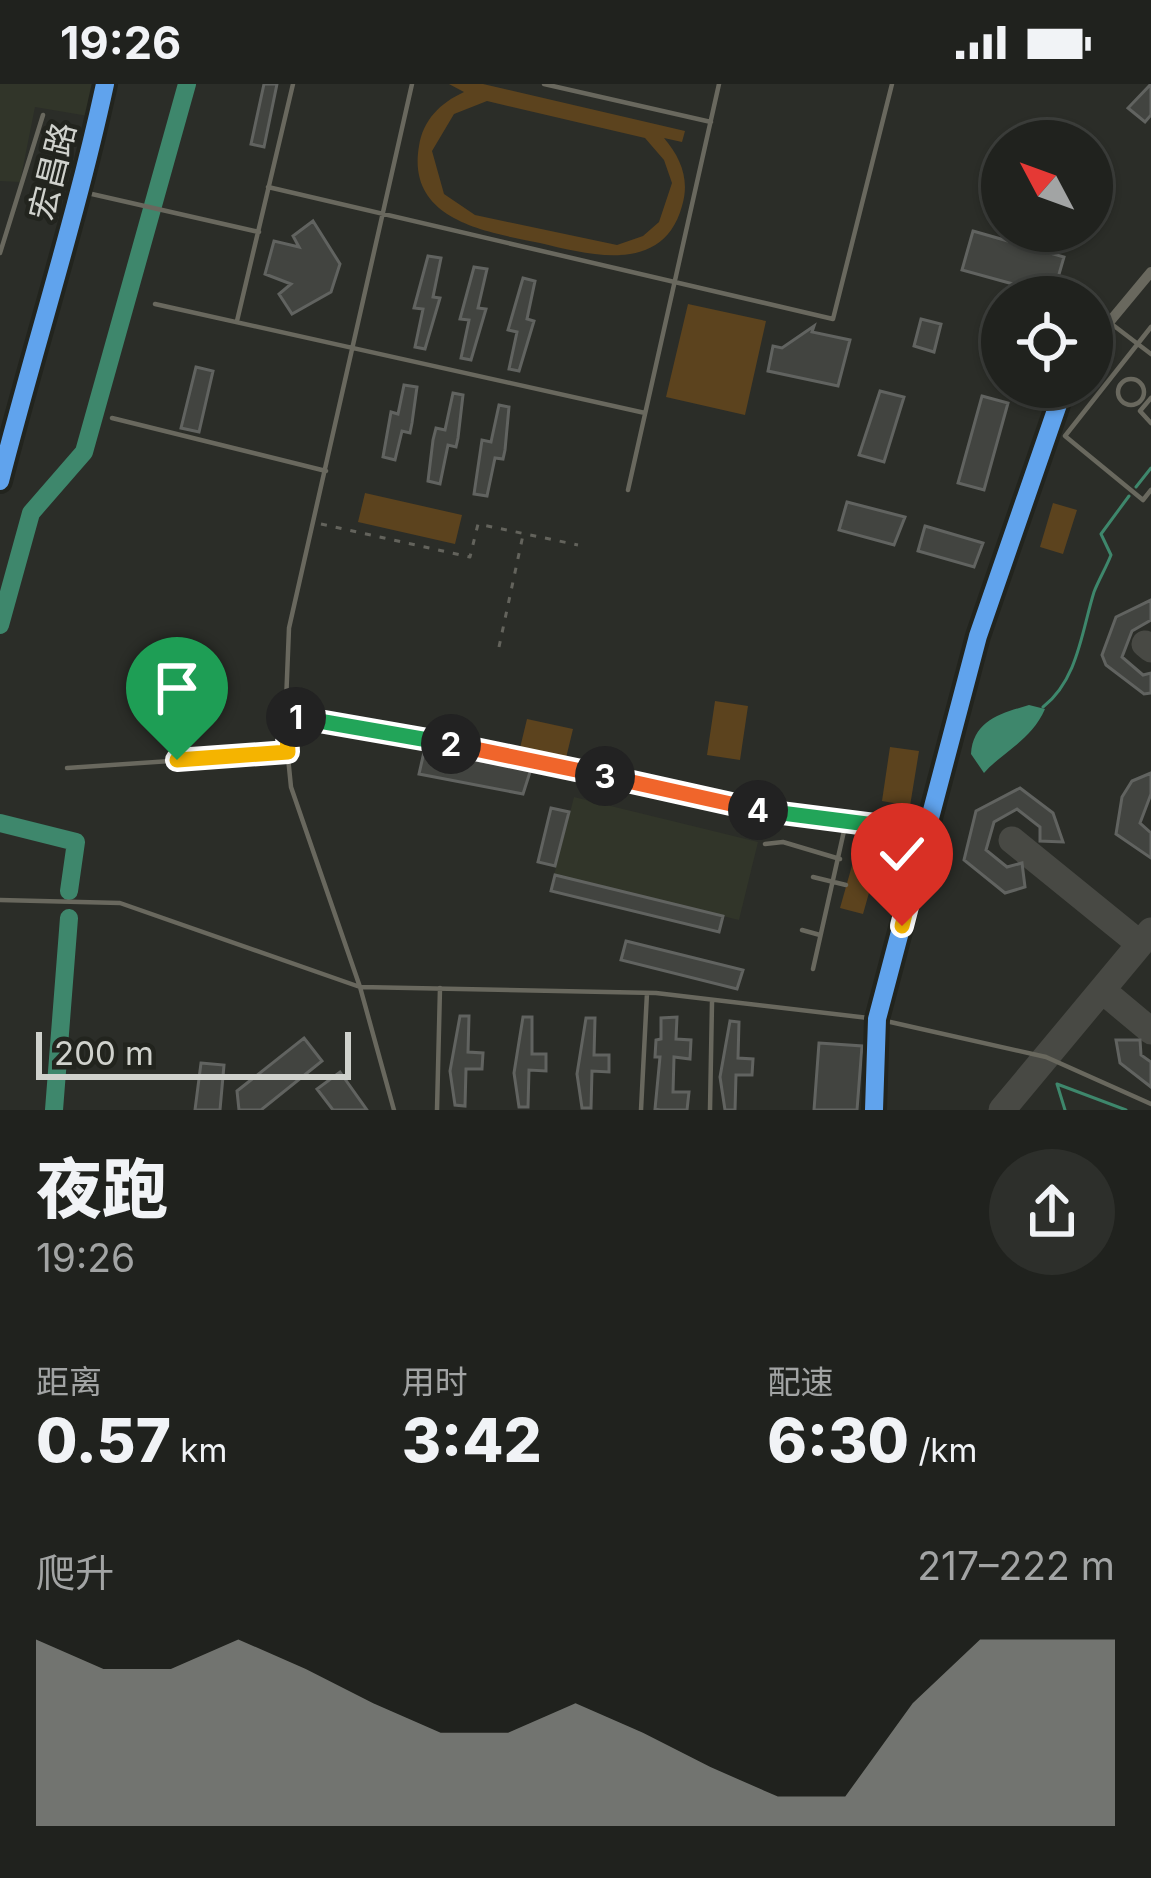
<!DOCTYPE html>
<html lang="zh">
<meta charset="utf-8">
<style>
:root{--surface:#20221e;--page:#2d2f2b;--text:#f1f3f6;--muted:#a2a4a4;--line:#3d3f3c;--accent:#969893}
body{margin:0;font-family:Inter,"Noto Sans SC",sans-serif;background:var(--page);color:var(--text);height:100vh;display:flex;flex-direction:column;font-size:45px;white-space:nowrap}
*{box-sizing:border-box;margin:0}
p{font-size:39px;color:var(--muted)}
.icon{flex:none;width:66px;height:66px;fill:none;stroke:currentColor;stroke-width:2;stroke-linecap:round;stroke-linejoin:round}
.map{position:relative;height:1026px;overflow:hidden}
.sheet{display:flex;flex-direction:column;background:var(--surface);flex:1}
.sheet>*{flex:none}
.needle{width:78px;rotate:311deg}
.controls{position:absolute;left:981px;top:36px;display:grid;gap:24px}
.controls a{display:grid;place-items:center;width:132px;height:132px;border-radius:50%;background:var(--surface);box-shadow:0 3px 9px #0004,0 0 0 3px var(--line);font-size:60px}
.scale{position:absolute;left:36px;bottom:30px;width:315px;box-sizing:border-box;padding-left:12px;border:6px solid #d0d2cd;border-top:0;font-size:33px;line-height:42px;white-space:nowrap;color:#d0d2cd;-webkit-text-stroke:9px #22241e;paint-order:stroke}
.pin{position:absolute;display:grid;place-items:center;width:102px;height:102px;color:#fff;margin:-123px -51px;border-radius:50% 50% 50% 0;rotate:-45deg;box-shadow:0 0 12px #0007}
.pin .icon{rotate:45deg}
.km{position:absolute;width:60px;height:60px;margin:-30px;border-radius:50%;background:#222;color:#fff;font-size:33px;line-height:60px;text-align:center}
.round{display:grid;place-items:center;flex:none;width:126px;height:126px;border-radius:63px;background:var(--page)}
.overview{display:flex;align-items:center;justify-content:space-between;height:204px;padding:0 36px}
h1{font-size:66px;font-weight:800;line-height:90px}
.stats{display:grid;grid-template-columns:repeat(3,1fr);gap:18px;height:204px;padding:12px 36px}
.stats div{display:grid;align-content:center}
.stats b{font-size:60px;font-weight:800}
.stats small{font-size:33px;font-weight:400}
.stats p{font-size:33px}
.chart{height:336px;padding:24px 36px}
.chart p{display:flex;justify-content:space-between}
.chart svg{width:100%;height:216px;margin-top:12px;fill:var(--accent);opacity:.7}
.status{display:flex;justify-content:space-between;align-items:center;height:84px;padding:0 60px;background:var(--surface);direction:ltr}
.status svg{height:33px;fill:currentColor}
.map>svg:first-child{display:block}
</style>
<div class="status"><b>19:26</b><svg viewBox="0 0 49 12"><path d="M0 12V9h3v3zM5 12V6h3v6zM10 12V3h3v9zM15 12V0h3v12zM26 1h20v11H26zM47 4h2v5h-2z"/></svg></div>
<div class="map">
<svg width="1151" height="1026" viewBox="0 0 1151 1026">
<rect width="100%" height="100%" fill="#2b2d28"/>
<path fill="#313529" d="M0 0H93L88 32 35 23 20 98 0 97Z
M574 713 758 758 739 836 554 791Z"/>
<path fill="#5c431e" fill-rule="evenodd" d="M449 0H483L685 47 682 58 664 54C681 74 690 96 682 122 663 191 590 171 540 159 487 148 406 137 419 62 423 36 440 19 464 8ZM487 17 645 54 664 76 672 99 659 138 643 152 617 161 475 131 444 110 432 67 454 30Z
M688 220 766 237 745 331 666 313Z
M365 409 462 431 455 460 358 438Z
M1053 419 1077 426 1063 470 1040 463Z
M715 617 748 622 740 676 707 671Z
M527 635 573 645 566 674 520 664Z
M890 663 919 667 910 722 882 717Z
M853 778 876 784 863 830 840 824Z"/>
<path fill="#3e876c" d="M1029 621 1045 625C1031 657 1001 669 984 689L971 670C973 636 1002 629 1029 621Z"/>
<g fill="none" stroke-linecap="round" stroke-linejoin="round">
<path stroke="#3e876c" stroke-width="3" d="M1136 403 1151 384
M1043 623C1078 596 1082 546 1094 508 1099 495 1106 484 1111 471L1101 450 1129 412
M1065 1026 1057 1000 1126 1026"/>
<path stroke="#3e876c" stroke-width="18" d="M0 541 31 429 84 368 187 0
M0 739 76 758 69 807
M54 1026 69 834"/>
<path stroke="#484944" stroke-width="27" d="M1145 560 1151 565
M1012 756 1140 860
M1102 906 1151 947
M1002 1026 1151 847"/>
</g>
<path fill="#424440" stroke="#616360" stroke-width="3" d="M264 0H277L264 63 251 60Z
M1151 0V31L1145 38 1128 24Z
M313 137 340 180 331 208 292 230 279 210 291 200 265 190 274 157 299 163 293 152Z
M973 147 1064 173 1053 211 962 186Z
M428 172 441 174 433 213 440 214 425 265 415 263 423 225 414 224Z
M474 183 487 185 478 224 486 225 471 276 461 274 469 236 460 235Z
M523 194 535 197 527 235 534 237 519 287 509 285 517 248 508 246Z
M921 235 941 240 934 268 914 262Z
M814 242 812 248 850 256 838 302 768 287 773 262 782 264Z
M196 283 213 287 199 348 181 344Z
M404 301 417 303 412 339 410 349 402 347 395 376 383 373 391 328 398 330Z
M880 307 904 313 884 378 859 371Z
M453 309 463 311 458 354 456 363 448 361 440 400 428 397 433 356 436 344 445 346Z
M982 312 1008 319 984 406 958 399Z
M499 321 509 323 505 366 503 375 495 374 487 412 474 410 482 356 491 358Z
M847 418 905 433 894 461 839 446Z
M925 442 983 459 974 483 918 467Z
M1151 516V536L1132 547 1122 573 1143 591 1151 589V609L1144 610 1106 581 1102 571 1116 533Z
M424 668 531 685 523 710 419 690Z
M1151 689V710L1140 739 1151 749V774L1116 750 1122 713 1132 697Z
M1020 704 1053 729 1063 758 1040 757V743L1017 725 994 738 986 766 1007 783 1022 779 1025 803 1005 809 964 776 976 727Z
M551 724 569 728 555 782 538 778Z
M555 791 723 832 719 848 551 807Z
M626 857 743 886 737 905 621 876Z
M460 932H469L468 968 483 969 482 985H466L465 1022 455 1021 450 987Z
M523 933H532V970H546V987L529 986 528 1023H519L514 989Z
M677 933 676 955 691 956 690 975 674 973 673 1008H689L687 1026H660L655 1025 660 973H655L656 956 661 955V934Z
M586 934H595L594 971H609V988L592 987 591 1024H582L577 990Z
M730 937 739 938 738 974 753 975 752 991H736L735 1026H725L720 993Z
M304 954 322 977 261 1026H239L237 1007Z
M1116 956H1140L1141 971 1151 978V1003L1120 979Z
M819 959 862 962 857 1026H814Z
M201 979 224 981 220 1026H195Z
M340 988 367 1026H333L317 1005Z"/>
<g fill="none" stroke-linecap="round" stroke-linejoin="round">
<path stroke="#63635c" stroke-width="3" stroke-dasharray="6 9" stroke-linecap="butt" d="M321 440 470 473 478 440 578 461
M499 563 523 451"/>
<path stroke="#69685e" stroke-width="4.5" d="M544 0 711 38
M268 103 833 235 892 0
M83 108 259 148
M0 169 43 31
M155 220 645 329
M237 237 293 0
M1109 238 1151 270
M1151 243 1065 352 1143 416 1151 406
M1118 308a13 13 0 1 1 26 0a13 13 0 1 1-26 0Z
M1151 314 1140 327 1151 339
M112 334 326 387
M628 406 719 0
M286 632 353 640 752 725 923 747
M67 684 288 669
M765 760 783 758 840 775
M813 793 846 801
M0 816 120 819 360 903 656 909 877 935 1046 973 1151 1020
M802 846 820 851
M813 885 846 738
M394 1026 360 903 291 703 285 643 289 544 412 0
M437 1026 440 904
M641 1026 647 909
M710 1026 712 918"/>
<path stroke="#69685e" stroke-width="10" d="M1092 259 1151 188
M874 1026 877 935 978 552 1064 303"/>
<path stroke="#69685e" stroke-width="14" d="M0 397C34 264 76 134 105 0"/>
<g stroke="#22241e" stroke-width="26">
<path id="cycleway" d="M0 397C34 264 76 134 105 0
M874 1026 877 935 978 552 1064 303"/>
</g>
<use href="#cycleway" stroke="#60a3ed" stroke-width="18"/>
</g>
<g fill="none" stroke-linecap="round" stroke-linejoin="round">
<g stroke="#fff" stroke-width="24">
<path id="split-1" d="M177 676 288 668 286 632 296 633"/>
</g>
<g stroke="#fff" stroke-width="24">
<path id="split-2" d="M296 633 451 660"/>
</g>
<g stroke="#fff" stroke-width="24">
<path id="split-3" d="M451 660 605 692"/>
</g>
<g stroke="#fff" stroke-width="24">
<path id="split-4" d="M605 692 758 726"/>
</g>
<g stroke="#fff" stroke-width="24">
<path id="split-5" d="M758 726 914 746"/>
</g>
<g stroke="#fff" stroke-width="24">
<path id="split-6" d="M902 842 926 748 914 746"/>
</g>
<use href="#split-1" stroke="#f5b400" stroke-width="15"/>
<use href="#split-2" stroke="#22a559" stroke-width="15"/>
<use href="#split-3" stroke="#f0652b" stroke-width="15"/>
<use href="#split-4" stroke="#f0652b" stroke-width="15"/>
<use href="#split-5" stroke="#22a559" stroke-width="15"/>
<use href="#split-6" stroke="#f5b400" stroke-width="15"/>
</g>
<g text-anchor="middle" stroke-width="9" stroke-linejoin="round" paint-order="stroke">
<g font-size="33" fill="#d0d2cd" stroke="#22241e">
<text transform="translate(52 87) rotate(-76)" y="12">宏昌路</text>
</g>
</g>
</svg>
<div class="controls">
<a><svg class="needle" viewBox="-14 -14 28 28"><path d="M0-13l5 13h-10z" fill="#e53935"/><path d="M0 13l5-13h-10z" fill="#a2a4a4"/></svg></a>
<a><svg class="icon" aria-label="locate" viewBox="0 0 24 24"><circle cx="12" cy="12" r="6"/><path d="M12 2v4M12 18v4M2 12h4M18 12h4"/></svg></a>
</div>
<div class="scale">200 m</div>
<div class="pin" style="left:177px;top:676px;background:#1e9e55"><svg class="icon" aria-label="arrive" viewBox="0 0 24 24"><path d="M6 21V4h12l-3 4 3 4H6"/></svg></div>
<div class="pin" style="left:902px;top:842px;background:#d93025"><svg class="icon" aria-label="check" viewBox="0 0 24 24"><path d="M5 12l5 5 9-10"/></svg></div>
<b class="km" style="left:296px;top:633px">1</b>
<b class="km" style="left:451px;top:660px">2</b>
<b class="km" style="left:605px;top:692px">3</b>
<b class="km" style="left:758px;top:726px">4</b>
</div>
<section class="sheet">
<div class="overview"><div><h1>夜跑</h1><p>19:26</p></div><a class="round"><svg class="icon" aria-label="share" viewBox="0 0 24 24"><path d="M12 15V3M7 8l5-5 5 5M5 13v7h14v-7"/></svg></a></div>
<div class="stats">
<div><p>距离</p><b>0.57<small> km</small></b></div>
<div><p>用时</p><b>3:42</b></div>
<div><p>配速</p><b>6:30<small> /km</small></b></div>
</div>
<div class="chart"><p><span>爬升</span>217–222 m</p>
<svg viewBox="0 0 160 44" preserveAspectRatio="none"><path d="M0 44V6L10 12L20 12L30 6L40 12L50 19L60 25L70 25L80 19L90 25L100 32L110 38L120 38L130 19L140 6L150 6L160 6V44z"/></svg>
</div>
</section>
